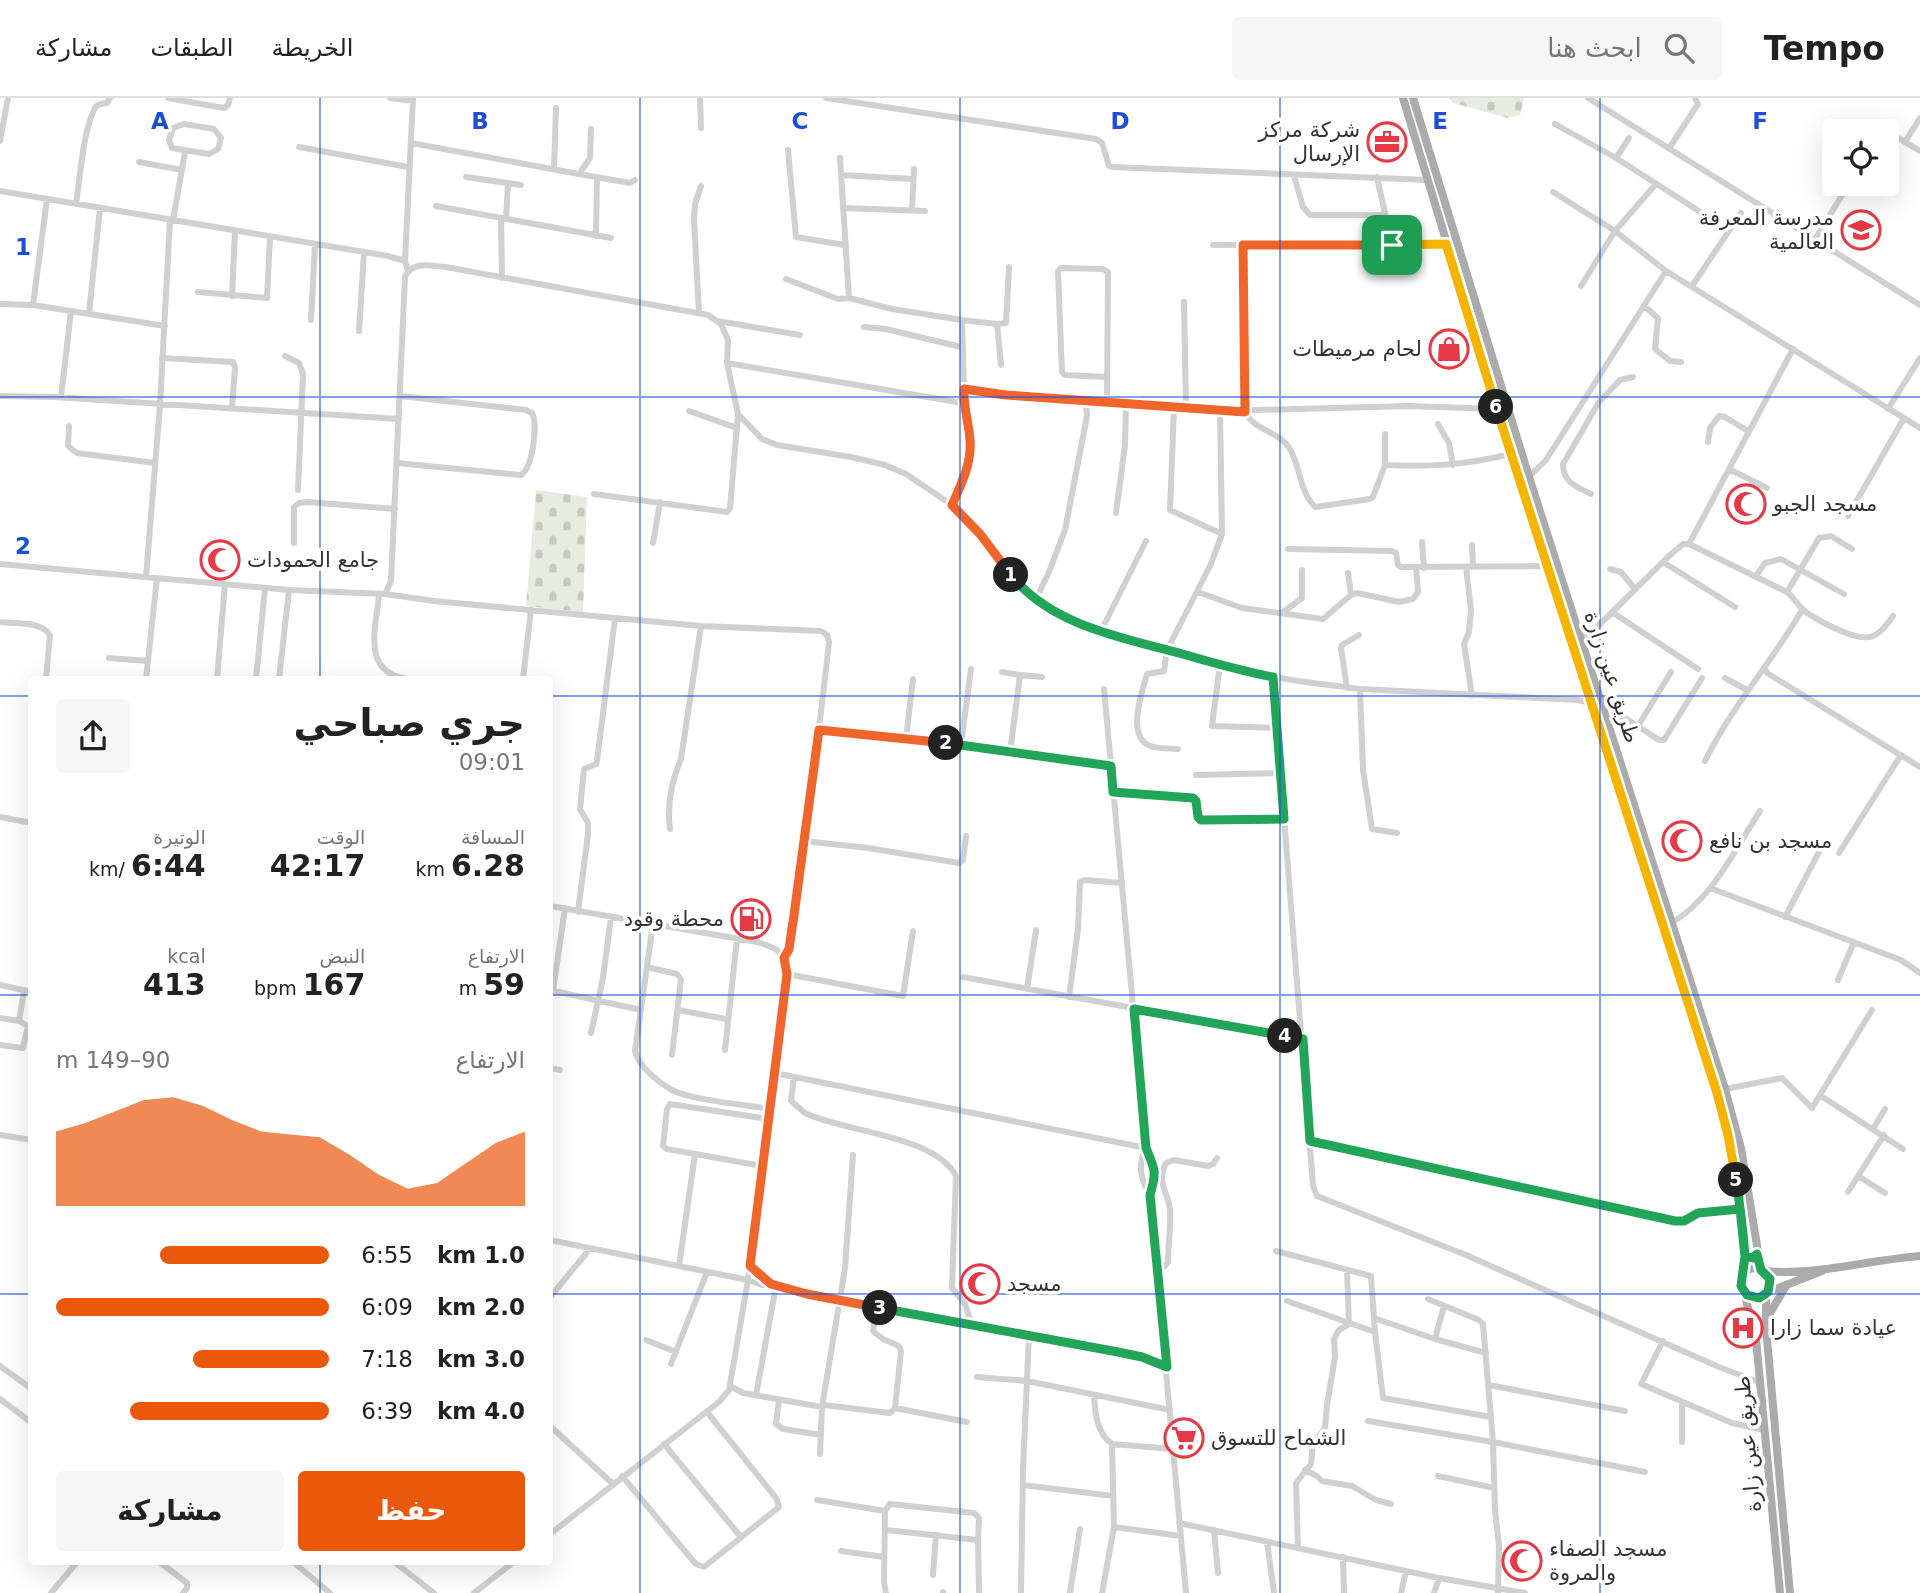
<!DOCTYPE html>
<html lang="ar">
<meta charset="utf-8">
<style>
:root{--surface:#fff;--page:#f6f6f6;--text:#222;--muted:#767676;--line:#e0e0e0;--accent:#ea580c}
body{margin:0;font-family:"DejaVu Sans",Vazirmatn,sans-serif;background:var(--page);color:var(--text);direction:rtl;height:100vh;display:flex;flex-direction:column;font-size:26px;white-space:nowrap}
*{box-sizing:border-box;margin:0}
p{font-size:23px;color:var(--muted)}
.icon{flex:none;width:38px;height:38px;fill:none;stroke:currentColor;stroke-width:2;stroke-linecap:round;stroke-linejoin:round}
.map{position:relative;flex:1;overflow:hidden;direction:ltr}
.drawer{position:absolute;left:28px;top:578px;width:525px;height:889px;display:flex;flex-direction:column;background:var(--surface);border-radius:7px;box-shadow:0 7px 28px #0002;direction:rtl}
.drawer>*{flex:none}
.controls{position:absolute;left:1822px;top:21px;display:grid;gap:14px}
.controls a{display:grid;place-items:center;width:77px;height:77px;border-radius:7px;background:var(--surface);box-shadow:0 7px 28px #0002;font-size:35px}
.pin{position:absolute;display:grid;place-items:center;width:60px;height:60px;color:#fff;margin:-30px;border-radius:14px;box-shadow:0 4px 10px #0006}
.km{position:absolute;width:35px;height:35px;margin:-18px;border-radius:50%;background:#222;color:#fff;font-size:19px;line-height:35px;text-align:center}
.round{display:grid;place-items:center;flex:none;width:74px;height:74px;border-radius:7px;background:var(--page)}
.head{display:flex;align-items:center;justify-content:space-between;height:119px;padding:0 28px}
h1{font-size:38px;font-weight:700;line-height:52px}
.figures{display:grid;grid-template-columns:repeat(3,1fr);gap:10px;height:119px;padding:7px 28px}
.figures div{display:grid;align-content:center}
.figures b{font-size:30px;font-weight:700}
.figures small{font-size:19px;font-weight:400}
.figures p{font-size:19px}
.chart{height:196px;padding:14px 28px}
.chart p{display:flex;justify-content:space-between}
.chart svg{width:100%;height:126px;margin-top:7px;fill:var(--accent);opacity:.7}
.action{display:flex;gap:14px;margin-top:auto;padding:14px 28px}
.action a{flex:1;height:80px;border-radius:7px;background:var(--accent);color:#fff;font-size:28px;font-weight:700;line-height:80px;text-align:center}
.action a+a{background:var(--page);color:var(--text)}
ul{padding:0 28px;list-style:none;font-size:23px}
li{display:grid;grid-template-columns:112px 84px 1fr;align-items:center;height:52px}
li i{height:18px;border-radius:9px;background:var(--accent)}
header{display:flex;align-items:center;gap:42px;box-sizing:border-box;height:98px;padding:0 35px;background:var(--surface);border-bottom:2px solid var(--line)}
header strong{font-size:33px}
nav{display:flex;gap:38px;margin-inline-start:auto;font-size:24px}
.search{width:490px;height:63px;background:var(--page);display:flex;align-items:center;gap:18px;box-sizing:border-box;padding:0 24px;border-radius:7px;color:var(--muted);font-size:26px}
.map>svg:first-child{display:block}
</style>
<header>
<strong>Tempo</strong>
<div class="search"><svg class="icon" aria-label="search" viewBox="0 0 24 24"><circle cx="10" cy="10" r="6"/><path d="M15 15l6 6"/></svg>ابحث هنا</div>
<nav><a>الخريطة</a><a>الطبقات</a><a>مشاركة</a></nav>
</header>
<div class="map">
<svg width="1920" height="1495" viewBox="0 0 1920 1495">
<defs>
<pattern id="cemetery-stones" width="16" height="16" patternUnits="userSpaceOnUse" patternTransform="scale(1.75)"><rect width="16" height="16" fill="#e6ecdf"/><path d="M2 7V4a2 2 0 0 1 4 0v3zM10 15v-3a2 2 0 0 1 4 0v3z" fill="#c6cbc0"/></pattern>
</defs>
<rect width="100%" height="100%" fill="#fff"/>
<path fill="url(#cemetery-stones)" d="M1449 0H1524L1520 17 1508 20 1453 5Z
M536 392 587 399 583 514 526 508Z"/>
<g fill="none" stroke-linecap="round" stroke-linejoin="round">
<path stroke="#d0d0d0" stroke-width="6" d="M168 0 224 10 228 7 230 0
M390 0 413 3
M700 0 701 30
M826 0 1096 41 1102 45 1109 68 1112 69 1427 82
M1588 0 1920 207
M184 26 214 31 221 40 218 51 209 56 172 50 169 42 173 30Z
M1555 26 1616 60
M1888 34 1920 53
M1629 40 1616 60 1702 115
M0 43 8 0
M1905 44 1920 20
M411 45 579 76 590 60 591 31
M299 49 408 69
M1670 49 1698 6 1695 0
M788 52 796 139 845 147
M840 60 849 200 892 211 962 222
M139 64 182 72
M554 70 556 10
M579 76 630 85 635 82
M841 77 913 81
M1294 78 1303 109 1310 117H1385
M466 79 521 87
M1377 79 1392 147
M0 93 388 158 405 163
M1553 94 1615 133 1666 173 1920 330
M76 106C80 81 83 34 94 12 96 6 101 6 107 5L110 0
M436 108 611 140
M843 110 925 113
M912 112 914 71
M501 120 502 180
M506 121 508 85
M173 122 185 54
M596 138 597 80
M1815 141 1849 86
M1213 147 1446 146
M1243 147 1245 314C1254 332 1277 333 1288 348 1301 366 1298 392 1315 409L1370 401 1373 399 1385 367C1433 369 1464 367 1511 356
M408 172 405 163 413 0
M786 181 838 201 849 200
M1581 188 1615 133 1656 86
M1692 188 1741 115
M198 194 267 200 270 139
M232 198 235 133
M1184 204 1186 310
M0 206 33 207 165 228
M33 207 47 101
M1644 208 1658 220 1655 251 1670 263 1681 264
M89 215 100 110
M699 215 694 121 695 106 701 88
M311 222 315 147
M718 223 800 237
M997 226 1001 267
M864 229 886 231 961 249
M359 233 364 155
M285 258 299 265 303 276 298 392
M162 260 233 264 235 269 232 311
M727 265 963 305
M964 291 962 222 997 226 1006 225 1009 169
M0 298 54 299 399 321
M61 299 71 213
M1107 304 1108 174 1103 171 1061 170 1058 173 1062 274 1065 277 1107 279
M1174 310 1170 412 1222 436
M1888 311 1920 260
M689 313 737 330
M1438 326 1449 345 1453 367
M69 328 68 348 77 355 155 365
M1385 336V367
M1708 344 1710 330 1719 318 1725 319 1748 333
M397 365 521 377C533 369 538 326 532 315L526 312 400 298
M1729 371 1767 390
M1529 379 1546 362 1666 173
M594 396 727 414 730 410 738 316
M1591 396C1576 389 1563 384 1563 366L1599 304 1620 282 1633 279
M952 407C961 387 972 365 970 342 969 325 963 309 964 291L1006 297 1220 313 1408 308 1497 311
M1116 415 1125 347 1126 305
M1848 418 1904 320
M1422 444 1424 470
M294 445V409L299 405 307 404 395 411
M653 445 660 404
M1689 446 1787 494C1794 500 1799 509 1806 514 1819 523 1858 545 1873 538 1882 534 1887 526 1893 518
M1472 447 1473 469
M1288 451 1392 453 1396 455 1398 467 1401 469 1547 468
M1663 464 1735 509
M0 466 289 492 385 496 434 503 701 528 821 533 827 537 829 544C821 619 811 694 801 770 797 796 797 837 784 860
M1466 469 1471 512 1469 534 1464 546 1472 598
M1610 471 1621 474 1635 491
M1348 475 1351 497
M1756 478 1765 465 1781 461 1844 496
M146 479 160 307 170 122
M1198 494 1242 510 1323 521 1351 497 1357 495 1399 504 1413 501 1418 494 1416 469
M1787 494 1819 440 1831 438 1852 451
M385 496 391 483 405 179C413 162 430 168 446 169L708 217 721 226 728 242 727 265 738 316 762 341 777 347 851 359 885 367 906 376 952 407 980 436 1019 487 1036 501 1062 518 1101 533 1167 552 1256 576 1298 583 1360 591 1578 602 1591 605
M379 497C376 530 361 574 407 581
M1036 501 1049 474 1065 432 1087 318 1086 304
M1612 514 1698 571
M1282 515 1302 500V472
M0 524C15 526 41 523 50 537L46 581
M1101 533 1146 443
M1581 541 1590 536 1669 458 1683 446H1689L1793 251
M109 560 148 563
M1220 566 1212 628 1277 630
M1765 571 1767 575 1920 669
M1002 574 1020 577
M1273 579 1313 1088 1317 1098 1466 1157 1719 1269 1761 1285
M1725 580 1747 592
M146 581 157 480
M217 581 225 486
M256 581 265 490
M279 581 289 492
M523 581 531 511
M1347 590 1341 550 1342 547 1359 537
M1104 591 1146 1050C1155 1071 1157 1074 1150 1097L1186 1495
M1360 591 1363 672 1372 731 1397 735
M1608 623 1622 618 1659 642H1664L1702 580
M1638 628 1671 574
M819 632 961 647 1111 668
M906 641 913 581
M961 647 971 571
M1178 651C1170 650 1158 651 1150 648 1126 639 1142 593 1147 576L1164 573 1167 552 1211 466 1222 436 1220 313
M1010 655 1020 577 1042 579
M1705 663C1732 608 1772 564 1802 512
M1196 677 1281 675
M1113 694 1193 700 1196 703 1198 719 1201 722 1284 721
M0 719 32 725
M670 731C667 707 671 684 681 661L701 528
M804 743 868 750 959 765 963 762 966 738
M1839 755 1901 657
M1710 790 1901 862 1920 875
M550 808 757 844C774 849 784 852 787 871L748 1182 729 1292 719 1304 550 1436
M578 814 588 736V725L580 711 584 671 596 666 597 663 615 520
M1785 819 1820 752
M1671 825C1711 803 1736 750 1760 713
M653 826 635 953C638 968 658 984 672 992 691 1002 746 1007 770 1011
M647 869 677 876 681 881 672 957
M787 876 903 898 913 833
M963 879 1303 941
M1838 882 1854 844
M0 887 32 894
M1027 891 1036 832
M550 892 641 912
M553 893 565 810
M1069 899 1078 831 1080 784 1085 782 1122 785
M678 912 726 921
M0 920 19 923 28 928 23 950 0 947
M19 923 24 893
M591 935 603 880 611 819
M725 952 737 841
M550 970 560 972
M775 975 1146 1050
M794 979 791 1003 805 1015C843 1034 935 1037 956 1078L952 1190 965 1206 972 1227
M1725 991 1782 980 1812 1010 1872 912
M1821 998 1903 1051
M1873 1031 1885 1011
M0 1037 32 1042
M1310 1043 1675 1123H1684L1698 1115 1740 1110
M1146 1050C1137 1067 1141 1082 1150 1097
M695 1056 667 1051 663 1048 667 1011 670 1006 768 1021
M1858 1078 1885 1095
M1848 1094 1884 1037
M550 1142 748 1182 762 1187 771 1186 807 1196 1118 1254 1142 1259 1167 1269
M1276 1153 1371 1178 1375 1234
M679 1168 695 1056 762 1068
M750 1168 771 1186
M1157 1170 1165 1168 1168 1164C1168 1147 1171 1130 1170 1113 1169 1095 1156 1086 1166 1065L1174 1062 1208 1068 1213 1066 1217 1060
M1347 1172 1349 1226
M550 1199 585 1157 589 1150
M1428 1201 1479 1222 1483 1226 1493 1344 1495 1412 1499 1448 1498 1495
M1287 1203 1375 1234 1383 1300 1491 1319
M1374 1220 1435 1241 1486 1255
M1435 1241 1444 1208
M646 1242 676 1254
M1663 1243 1641 1286 1732 1325 1764 1332
M671 1266 707 1174
M0 1268 32 1291
M977 1279 1027 1283 1170 1312
M1489 1287 1625 1313
M730 1288 743 1295 822 1309
M756 1297 776 1188
M1094 1298C1095 1315 1097 1336 1112 1346
M0 1301 32 1325
M779 1302 776 1326 783 1331 821 1337
M1682 1305V1344
M824 1307 890 1315 895 1310 901 1253 899 1248 883 1241 873 1233 877 1209
M895 1310 967 1324
M1368 1323 1493 1344 1645 1374
M550 1328 613 1386
M664 1346 741 1439
M820 1356 822 1309 845 1170 853 1057
M1305 1372 1317 1378 1322 1383 1352 1388 1376 1402 1391 1406
M622 1378 689 1458 696 1466 704 1469 779 1409 776 1400 707 1314
M1438 1378 1494 1390
M1023 1387 1113 1398
M817 1402 885 1413 884 1484 886 1495
M885 1413 890 1406 974 1415 979 1420 978 1442
M1179 1425 1439 1480 1525 1495
M1114 1429 1112 1346 1173 1351
M886 1432 978 1442 979 1495
M1214 1432 1218 1475
M1267 1444 1274 1495
M1298 1450 1296 1385 1311 1366 1313 1345 1325 1330 1327 1307 1335 1259 1334 1241 1339 1232 1349 1226
M841 1453 884 1459
M1343 1459 1344 1495
M158 1463 187 1485V1490L183 1495
M292 1463 330 1495
M393 1463 434 1495
M933 1477 936 1437
M51 1495 78 1463
M474 1495 515 1463
M943 1495V1494
M1021 1495 1023 1371 1029 1237
M1070 1495 1080 1431
M1102 1495 1114 1429 1181 1438
M1401 1495 1406 1473
M1434 1495 1439 1480"/>
<path stroke="#ababab" stroke-width="8" d="M1403 0 1497 311 1721 1009C1733 1052 1750 1135 1743 1178
M1413 0 1529 379 1725 991 1741 1050 1761 1172
M1741 1185a15 15 0 1 1 30 0a15 15 0 1 1-30 0Z
M1764 1173C1816 1178 1868 1162 1920 1158
M1744 1194 1756 1241 1780 1495
M1768 1194 1822 1173
M1766 1196V1230L1790 1495
M1766 1222 1786 1188"/>
</g>
<g fill="none" stroke-linecap="round" stroke-linejoin="round">
<g stroke="#fff" stroke-width="14">
<path id="split-1" d="M1011 477 980 436 952 407C961 387 972 365 970 342 969 325 963 309 964 291L1006 297 1245 314 1243 147H1392"/>
</g>
<g stroke="#fff" stroke-width="14">
<path id="split-2" d="M946 645 1111 668 1113 694 1193 700 1196 703 1198 719 1201 722 1284 721 1273 579C1241 573 1210 564 1179 555 1120 539 1051 527 1011 477"/>
</g>
<g stroke="#fff" stroke-width="14">
<path id="split-3" d="M880 1210 807 1196 771 1186 750 1168 787 876 784 860 789 851 794 817 819 632 946 645"/>
</g>
<g stroke="#fff" stroke-width="14">
<path id="split-4" d="M880 1210 1118 1254 1142 1259 1167 1269 1150 1097C1157 1074 1155 1071 1146 1050L1134 911 1285 938"/>
</g>
<g stroke="#fff" stroke-width="14">
<path id="split-5" d="M1285 938 1303 941 1310 1043 1675 1123H1684L1698 1115 1740 1111 1745 1158 1741 1188 1747 1197 1759 1200 1768 1194 1770 1181 1761 1172 1757 1156 1753 1160 1745 1158C1743 1133 1740 1107 1736 1082"/>
</g>
<g stroke="#fff" stroke-width="14">
<path id="split-6" d="M1496 309 1717 995 1728 1037 1736 1082"/>
</g>
<g stroke="#fff" stroke-width="14">
<path id="split-7" d="M1392 147 1446 146 1496 309"/>
</g>
<use href="#split-1" stroke="#f0652b" stroke-width="9"/>
<use href="#split-2" stroke="#22a559" stroke-width="9"/>
<use href="#split-3" stroke="#f0652b" stroke-width="9"/>
<use href="#split-4" stroke="#22a559" stroke-width="9"/>
<use href="#split-5" stroke="#22a559" stroke-width="9"/>
<use href="#split-6" stroke="#f5b400" stroke-width="9"/>
<use href="#split-7" stroke="#f5b400" stroke-width="9"/>
</g>
<path fill="none" stroke="#1d4ed8" stroke-width="2" stroke-opacity="0.55" d="M320 0V581M640 0V1495M960 0V1495M1280 0V1495M1600 0V1495M0 299H1920M0 598H32M550 598H1920M0 897H32M550 897H1920M0 1196H32M550 1196H1920M320 1463V1495"/>
<defs>
<g id="office-ring" transform="scale(2.0125)"><circle r="9.5" fill="#fff" stroke="#e63946" stroke-width="1.5"/><path d="M-6-3h4V-5.5h4V-3h4V5H-6ZM-1-4.5V-3h2v-1.5ZM-6 0V1H6V0Z" fill="#e63946"/></g>
<g id="school-ring" transform="scale(2.0125)"><circle r="9.5" fill="#fff" stroke="#e63946" stroke-width="1.5"/><path d="M0-5L7-2L0 1L-7-2ZM-4 1L0 2.5L4 1V4Q0 6-4 4Z" fill="#e63946"/></g>
<g id="shop-ring" transform="scale(2.0125)"><circle r="9.5" fill="#fff" stroke="#e63946" stroke-width="1.5"/><path d="M-5-2.5h2.3a2.7 3.5 0 0 1 5.4 0H5L5.5 6h-11ZM-1.5-2.5h3a1.5 2.3 0 0 0-3 0Z" fill="#e63946"/></g>
<g id="mosque-ring" transform="scale(2.0125)"><circle r="9.5" fill="#fff" stroke="#e63946" stroke-width="1.5"/><path d="M3.5-4.9A6 6 0 1 0 3.5 4.9A5 5 0 1 1 3.5-4.9Z" fill="#e63946"/></g>
<g id="fuel-ring" transform="scale(2.0125)"><circle r="9.5" fill="#fff" stroke="#e63946" stroke-width="1.5"/><path d="M-5.5-6h7V0h2V4h1.3V-2.5L3-4.5l.8-.8L6-3V5H2.5V1h-1V6h-7ZM-4.2-4.7v3.2H.2V-4.7Z" fill="#e63946"/></g>
<g id="hospital-ring" transform="scale(2.0125)"><circle r="9.5" fill="#fff" stroke="#e63946" stroke-width="1.5"/><path d="M-5-5h3v3.5h4V-5h3V5h-3V1.5h-4V5h-3Z" fill="#e63946"/></g>
<g id="supermarket-ring" transform="scale(2.0125)"><circle r="9.5" fill="#fff" stroke="#e63946" stroke-width="1.5"/><path d="M-6-5.5h2.5l.6 2H6L4.5 2H-2.5L-4.4-4H-6ZM-1.5 3.2a1.3 1.3 0 1 0 .1 0ZM3 3.2a1.3 1.3 0 1 0 .1 0Z" fill="#e63946"/></g>
</defs>
<g fill-rule="evenodd">
<use href="#office-ring" x="1387" y="44"/>
<use href="#school-ring" x="1861" y="132"/>
<use href="#shop-ring" x="1449" y="251"/>
<use href="#mosque-ring" x="1746" y="406"/>
<use href="#mosque-ring" x="220" y="462"/>
<use href="#mosque-ring" x="1682" y="743"/>
<use href="#fuel-ring" x="751" y="821"/>
<use href="#mosque-ring" x="980" y="1186"/>
<use href="#hospital-ring" x="1743" y="1230"/>
<use href="#supermarket-ring" x="1184" y="1340"/>
<use href="#mosque-ring" x="1522" y="1463"/>
</g>
<g text-anchor="middle" stroke-width="7" stroke-linejoin="round" paint-order="stroke">
<g font-size="21" fill="#333" stroke="#fff" text-anchor="start">
<text x="1360" y="39" text-anchor="end">شركة مركز<tspan x="1360" dy="24">الإرسال</tspan></text>
<text x="1834" y="127" text-anchor="end">مدرسة المعرفة<tspan x="1834" dy="24">العالمية</tspan></text>
<text x="1422" y="258" text-anchor="end">لحام مرميطات</text>
<text x="1773" y="413">مسجد الجبو</text>
<text x="247" y="469">جامع الحمودات</text>
<text x="1709" y="750">مسجد بن نافع</text>
<text x="724" y="828" text-anchor="end">محطة وقود</text>
<text x="1007" y="1193">مسجد</text>
<text x="1770" y="1237">عيادة سما زارا</text>
<text x="1211" y="1347">الشماح للتسوق</text>
<text x="1549" y="1458">مسجد الصفاء<tspan x="1549" dy="24">والمروة</tspan></text>
</g>
<g font-size="21" fill="#333" stroke="#fff">
<text transform="translate(1612 579) rotate(72)" y="7">طريق عين زارة</text>
<text transform="translate(1748 1346) rotate(-95)" y="7">طريق عين زارة</text>
</g>
</g>
<g font-size="23" text-anchor="middle" font-weight="bold" fill="#1d4ed8" stroke="#fff" stroke-width="7" stroke-linejoin="round" paint-order="stroke">
<text x="160" y="31">A</text>
<text x="480" y="31">B</text>
<text x="800" y="31">C</text>
<text x="1120" y="31">D</text>
<text x="1440" y="31">E</text>
<text x="1760" y="31">F</text>
<text x="23" y="157">1</text>
<text x="23" y="456">2</text>
</g>
</svg>
<div class="controls">
<a><svg class="icon" aria-label="locate" viewBox="0 0 24 24"><circle cx="12" cy="12" r="6"/><path d="M12 2v4M12 18v4M2 12h4M18 12h4"/></svg></a>
</div>
<div class="pin" style="left:1392px;top:147px;background:#1e9e55"><svg class="icon" aria-label="arrive" viewBox="0 0 24 24"><path d="M6 21V4h12l-3 4 3 4H6"/></svg></div>
<b class="km" style="left:1011px;top:477px">1</b>
<b class="km" style="left:946px;top:645px">2</b>
<b class="km" style="left:880px;top:1210px">3</b>
<b class="km" style="left:1285px;top:938px">4</b>
<b class="km" style="left:1736px;top:1082px">5</b>
<b class="km" style="left:1496px;top:309px">6</b>
<section class="drawer">
<div class="head"><div><h1>جري صباحي</h1><p>09:01</p></div><a class="round"><svg class="icon" aria-label="share" viewBox="0 0 24 24"><path d="M12 15V3M7 8l5-5 5 5M5 13v7h14v-7"/></svg></a></div>
<div class="figures">
<div><p>المسافة</p><b>6.28<small> km</small></b></div>
<div><p>الوقت</p><b>42:17</b></div>
<div><p>الوتيرة</p><b>6:44<small> /km</small></b></div>
</div>
<div class="figures">
<div><p>الارتفاع</p><b>59<small> m</small></b></div>
<div><p>النبض</p><b>167<small> bpm</small></b></div>
<div><p>kcal</p><b>413</b></div>
</div>
<div class="chart"><p><span>الارتفاع</span>90–149 m</p>
<svg viewBox="0 0 160 44" preserveAspectRatio="none"><path d="M0 44V18L10 15L20 11L30 7L40 6L50 9L60 14L70 18L80 19L90 20L100 26L110 33L120 38L130 36L140 29L150 22L160 18V44z"/></svg>
</div>
<ul>
<li><b>1.0 km</b>6:55<i style="width:62%"></i></li>
<li><b>2.0 km</b>6:09<i style="width:100%"></i></li>
<li><b>3.0 km</b>7:18<i style="width:50%"></i></li>
<li><b>4.0 km</b>6:39<i style="width:73%"></i></li>
</ul>
<div class="action"><a>حفظ</a><a>مشاركة</a></div>
</section>
</div>
